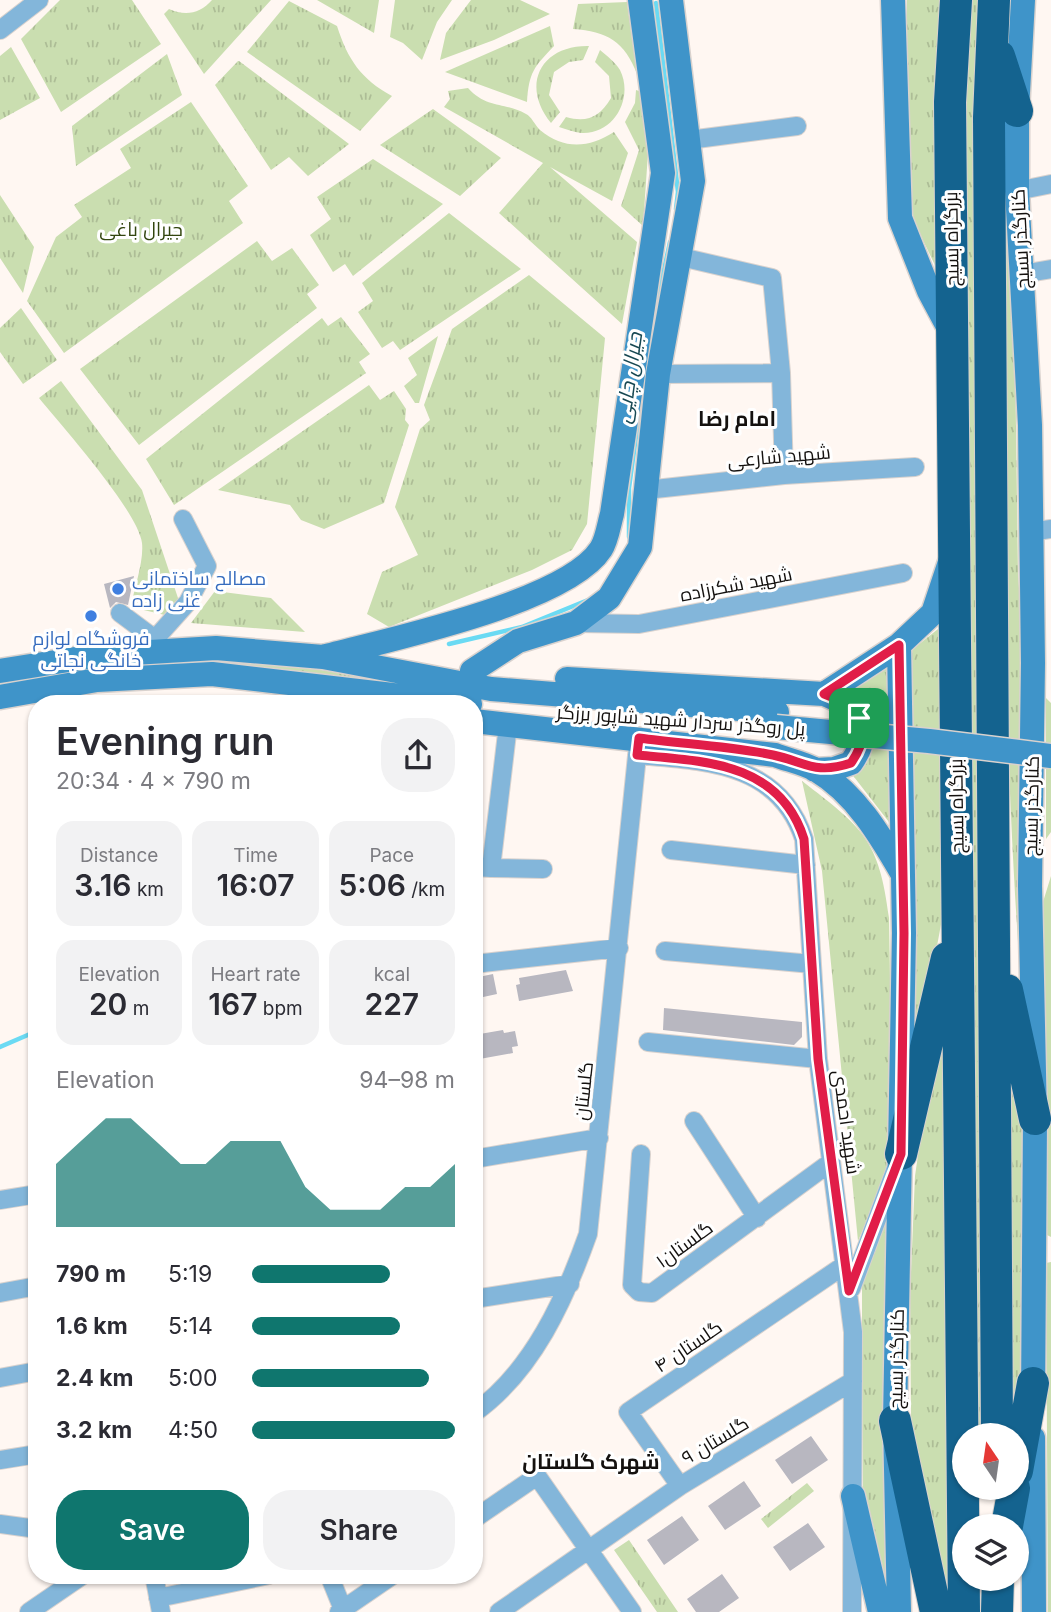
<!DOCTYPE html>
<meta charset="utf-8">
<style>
:root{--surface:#fff;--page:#f2f2f3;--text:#2b2b33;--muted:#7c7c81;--accent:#0f766e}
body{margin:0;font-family:Inter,Cairo,sans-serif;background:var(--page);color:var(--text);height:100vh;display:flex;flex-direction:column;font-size:26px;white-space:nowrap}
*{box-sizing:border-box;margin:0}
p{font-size:23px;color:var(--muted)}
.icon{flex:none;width:38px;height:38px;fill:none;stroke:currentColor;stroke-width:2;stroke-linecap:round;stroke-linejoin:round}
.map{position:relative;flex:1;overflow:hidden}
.details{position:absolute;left:28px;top:695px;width:455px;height:889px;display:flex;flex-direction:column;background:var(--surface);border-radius:28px;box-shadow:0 2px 5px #0004}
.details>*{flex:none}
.needle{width:46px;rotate:347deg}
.tools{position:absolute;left:952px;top:1423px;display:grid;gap:14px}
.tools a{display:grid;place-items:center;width:77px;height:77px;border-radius:50%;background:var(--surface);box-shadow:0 2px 5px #0004;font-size:35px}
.pin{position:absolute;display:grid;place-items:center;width:60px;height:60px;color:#fff;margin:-30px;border-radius:14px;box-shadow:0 4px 10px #0006}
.round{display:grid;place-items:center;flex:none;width:74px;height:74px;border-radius:28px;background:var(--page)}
.head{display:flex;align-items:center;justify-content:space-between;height:119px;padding:0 28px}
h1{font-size:38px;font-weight:600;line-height:52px}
.stats{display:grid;grid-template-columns:repeat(3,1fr);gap:10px;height:119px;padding:7px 28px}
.stats div{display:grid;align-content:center;border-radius:18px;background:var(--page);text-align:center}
.stats b{font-size:30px;font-weight:600}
.stats small{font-size:19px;font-weight:400}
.stats p{font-size:19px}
.chart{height:196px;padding:14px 28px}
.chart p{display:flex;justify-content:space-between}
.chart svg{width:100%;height:126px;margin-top:7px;fill:var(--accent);opacity:.7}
.primary-button{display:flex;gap:14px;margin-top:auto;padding:14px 28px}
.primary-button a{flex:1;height:80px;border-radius:28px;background:var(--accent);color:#fff;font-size:28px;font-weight:600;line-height:80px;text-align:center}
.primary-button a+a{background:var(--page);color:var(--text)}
ul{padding:0 28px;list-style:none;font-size:23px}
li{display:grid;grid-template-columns:112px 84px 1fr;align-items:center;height:52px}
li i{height:18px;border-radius:9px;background:var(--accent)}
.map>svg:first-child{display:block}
</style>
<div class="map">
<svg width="1051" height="1612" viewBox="0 0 1051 1612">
<defs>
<pattern id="grass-tufts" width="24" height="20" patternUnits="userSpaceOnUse" patternTransform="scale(1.75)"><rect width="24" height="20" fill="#cadeb0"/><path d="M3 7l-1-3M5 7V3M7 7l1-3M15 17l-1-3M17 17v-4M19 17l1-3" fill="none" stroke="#adbd96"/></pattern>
</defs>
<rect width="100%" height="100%" fill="#fff7f2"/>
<path fill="url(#grass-tufts)" d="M60 0H132L161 44 61 112 21 39Z
M212 0H271L204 74 164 14 169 9C185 16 200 14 212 0Z
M317 0H379L374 33Z
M395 0H452L437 22 422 60 403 43 390 37Z
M471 0H520L550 14 494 40 440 60 446 33Z
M907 0H946L944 284 907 207Z
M971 0H978L973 183 984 1435H977L965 116Z
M289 1 337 26C348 60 361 79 392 96L360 131 247 52Z
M627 2 637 74C625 42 607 31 573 29L578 4Z
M550 26 554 46C534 67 529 72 527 102L445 72Z
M589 46 583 60 569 62 554 72 549 95 560 112 551 123C520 85 541 45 589 46Z
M11 47 40 98 0 120V56Z
M600 50C607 56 615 62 620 70 634 98 614 135 581 133 574 132 566 129 559 127L566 117C587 123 600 117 611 98L609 76 595 62Z
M167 54 182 95 76 166 72 126Z
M238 61H239L349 144 308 176 289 157 271 170 215 85Z
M468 88C487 109 505 102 526 114 531 116 535 125 540 130 564 150 589 148 614 132L628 153 612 201 550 167 637 242 622 324 499 213 543 163 444 107 450 99 448 91Z
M636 90 642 92 648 153 643 226 621 206 639 150 625 122 635 103Z
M191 102 248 186 229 201 243 223 64 353 27 301 56 237 82 217 74 205 131 168 120 149Z
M433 109 501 158 460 196 380 145Z
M1012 133 1018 574 1026 685 1020 971C1001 706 1002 441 999 176Z
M373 159 443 204 353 276 345 264 333 272 310 235 331 219 317 197Z
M0 195 34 247 23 293 0 258Z
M449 213 521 269 400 350 393 341 382 348 358 312 373 301 362 283Z
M257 241 272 261 292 248 319 285 307 294 317 308 139 445 80 369Z
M529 275 605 338 587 524 572 550 532 570 389 627 367 614 382 572 418 555 395 507 420 429 430 420 424 405 452 329Z
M21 308 57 360 23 384 0 352V328Z
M341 317 370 354 359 362 366 373 174 505 146 459 322 318 328 326Z
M438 336 419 403H415L404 386 417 375 408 358Z
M61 381 142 490 180 604 169 616 131 607C134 588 144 562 142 543 138 511 61 425 39 398Z
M369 385 380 400 394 391 406 409 405 420 409 425 384 503 324 529 301 520 290 505 218 490Z
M215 591 271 598 305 632 191 623Z
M943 625 942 919 913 1076 908 653Z
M157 658 276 662 373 679 0 689V679Z
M891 662 892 826 851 773 868 712 848 692Z
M1046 698 1051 703V832L1046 839Z
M802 781C863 828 879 839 889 918L893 1159 858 1241 822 871Z
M1051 876V1237L1047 1235 1046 1229 1043 902Z
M1005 1019 1020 1081 1023 1141 1024 1393 1008 1435Z
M946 1027 952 1612 927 1535 911 1416 910 1296 915 1176 923 1120Z
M892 1200 893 1612 863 1498 862 1375V1279Z
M1051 1262V1612H1048L1046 1263Z
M807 1483 814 1491 768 1528 761 1519Z
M629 1540 678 1612H657L614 1550Z"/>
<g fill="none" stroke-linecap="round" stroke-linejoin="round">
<path stroke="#6bdaf3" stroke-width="4.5" d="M656 3 678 192 676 209
M652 326 670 242
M629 537V488L640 407
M449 644 522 627 588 600
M0 1047 37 1031"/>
</g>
<path fill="#b8b7c0" d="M134 576 128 605 116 602 110 608 104 584Z
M566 970 573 991 519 1001 516 985 520 984 519 978Z
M493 974 497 994 474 999V978Z
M664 1008 802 1022V1037L794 1045 663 1030Z
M503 1030 504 1033 515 1031 518 1046 512 1047 513 1053 474 1060V1035Z
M811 1436 828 1460 792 1484 775 1460Z
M744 1481 761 1506 725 1530 708 1506Z
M682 1516 699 1540 664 1565 647 1540Z
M808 1523 825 1547 790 1571 773 1547Z
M722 1574 739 1598 719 1612H696L687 1599Z"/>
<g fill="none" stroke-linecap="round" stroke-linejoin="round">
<g stroke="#d9d2ce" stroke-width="20">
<path id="street" d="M0 30 39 0
M689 140 797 126
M1017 191 1051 184
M681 257 772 278 781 373 784 475
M1022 274 1051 269
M658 374 781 373
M646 490 784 475 915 467
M1031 532 1051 529
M120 613 155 639
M576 623 639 624 903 573
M157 650 155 639 188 602 207 566 183 519
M637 755C705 761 779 762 804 839L818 1059 853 1332 852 1612
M671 850 806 865
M474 867 491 868 508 725
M491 868 543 869
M665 951 812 964
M474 964 619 948
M648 1042 818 1059
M694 1121 757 1218
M641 1154 632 1285 639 1292 652 1293 831 1162
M474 1159 599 1138
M0 1200 37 1194
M851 1289 895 1171
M0 1293 37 1286
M474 1299 570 1284
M0 1378 37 1371
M474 1413C533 1371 565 1299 588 1234L638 746
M0 1460 37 1454
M680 1486 628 1412 846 1264
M474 1519 537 1476 632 1612
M0 1524 37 1529
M154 1575 161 1612
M329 1575 344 1612
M158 1598 269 1575
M29 1612 83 1575
M339 1612 393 1575
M499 1612 680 1486 853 1381"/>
</g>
<g stroke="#d9d2ce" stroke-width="27">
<path id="secondary" d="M893 0 900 218 929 291 952 334
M1023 0 1017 111V191L1030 425 1033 663 1030 886 1035 1119 1033 1401
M899 645 904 933 895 1421 899 1612
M323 657C386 640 566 603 601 549 607 540 609 524 612 514L663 173 640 0
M0 671 100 655 216 648 323 657 491 689 777 712
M472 671 518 641 576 623 609 598 640 547 658 374 693 181 671 0
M567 679 824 694 899 645 933 613 950 562
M0 697 97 680 212 674 470 704
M474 721 775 755C788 760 804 763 816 770 855 793 880 835 902 873
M815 770 834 769 851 763C875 729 859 707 824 694
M1033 1438 1034 1612
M853 1496 880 1612"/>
</g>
<g stroke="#d9d2ce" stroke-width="34">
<path id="highway" d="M956 0 950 102 964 1612
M994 0 989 118 997 1435
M999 56 1017 111
M1007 990 1035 1119
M901 1154 947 958
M895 1421 936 1612
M1017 1471 1033 1383
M1007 1526 1014 1488
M997 1612 998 1578"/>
</g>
<use href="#street" stroke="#83b6da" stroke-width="18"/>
<use href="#secondary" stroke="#3f94c9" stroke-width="24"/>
<use href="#highway" stroke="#14638f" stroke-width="32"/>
<g stroke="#d9d2ce" stroke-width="27" stroke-linecap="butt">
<path id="secondary-bridge" d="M776 727 929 741 1051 756"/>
</g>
<use href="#secondary-bridge" stroke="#3f94c9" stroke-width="24"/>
</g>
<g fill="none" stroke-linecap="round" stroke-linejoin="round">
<g stroke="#fff" stroke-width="14">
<path id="route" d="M899 645 904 933 901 1154 849 1291 818 1059 804 839C780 762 704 761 637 755L639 738C683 744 730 746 773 755 806 762 815 775 851 763 875 729 859 707 824 694Z"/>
</g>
<use href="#route" stroke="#e11d48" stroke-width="9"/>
</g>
<g fill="#3f7fe0" stroke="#fff" stroke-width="2.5">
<circle cx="118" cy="589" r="7"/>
<circle cx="91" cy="616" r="7"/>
</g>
<g text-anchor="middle" stroke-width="6" stroke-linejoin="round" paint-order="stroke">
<g font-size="19" fill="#33460f" stroke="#fff">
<text x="141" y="236">جیرال باغی</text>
</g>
<g font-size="19" fill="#14110f" stroke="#fff">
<text transform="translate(951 239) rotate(-91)" y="7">بزرگراه بسیج</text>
<text transform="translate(1020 239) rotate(-93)" y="7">کنارگذر بسیج</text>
<text transform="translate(779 456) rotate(-5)" y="7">شهید شارعی</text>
<text transform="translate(736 584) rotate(-11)" y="7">شهید شکرزاده</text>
<text transform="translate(681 720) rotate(4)" y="7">پل روگذر سردار شهید شاپور برزگر</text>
<text transform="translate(956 806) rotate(-91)" y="7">بزرگراه بسیج</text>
<text transform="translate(1031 806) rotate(-89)" y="7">کنارگذر بسیج</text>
<text transform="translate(583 1091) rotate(-84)" y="7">گلستان</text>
<text transform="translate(847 1122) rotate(82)" y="7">شهید احمدی</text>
<text transform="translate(684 1244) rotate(-36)" y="7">گلستان۱</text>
<text transform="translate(688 1346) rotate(-34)" y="7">گلستان ۴</text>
<text transform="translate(896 1359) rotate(-89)" y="7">کنارگذر بسیج</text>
<text transform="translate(715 1440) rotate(-31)" y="7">گلستان ۹</text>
</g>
<g font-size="19" fill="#366cbe" stroke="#fff" text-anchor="start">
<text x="132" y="585">مصالح ساختمانی<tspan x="132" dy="22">غنی زاده</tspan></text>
<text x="91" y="645" text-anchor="middle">فروشگاه لوازم<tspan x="91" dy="22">خانگی نجاتی</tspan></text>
</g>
<g font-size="21" font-style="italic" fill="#174853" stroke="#fff">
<text transform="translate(629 378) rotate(-82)" y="7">جیرال چایی</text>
</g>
<g font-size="21" font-weight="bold" fill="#14110f" stroke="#fff">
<text x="737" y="426">امام رضا</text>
<text x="591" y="1469">شهرک گلستان</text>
</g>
</g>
</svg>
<div class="tools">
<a><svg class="needle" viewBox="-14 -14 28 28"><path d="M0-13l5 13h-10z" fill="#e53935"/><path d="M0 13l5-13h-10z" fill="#7c7c81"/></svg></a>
<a><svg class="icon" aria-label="layers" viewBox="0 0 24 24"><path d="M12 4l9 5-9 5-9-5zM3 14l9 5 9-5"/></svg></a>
</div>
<div class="pin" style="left:859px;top:718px;background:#1e9e55"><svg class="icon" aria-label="arrive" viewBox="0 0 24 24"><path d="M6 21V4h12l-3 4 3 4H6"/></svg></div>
<section class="details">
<div class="head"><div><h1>Evening run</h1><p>20:34 · 4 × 790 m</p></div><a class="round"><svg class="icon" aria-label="share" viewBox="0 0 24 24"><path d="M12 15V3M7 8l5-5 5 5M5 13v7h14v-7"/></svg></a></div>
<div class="stats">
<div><p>Distance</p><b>3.16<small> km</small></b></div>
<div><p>Time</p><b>16:07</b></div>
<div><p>Pace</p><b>5:06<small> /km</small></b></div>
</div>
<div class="stats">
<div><p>Elevation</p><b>20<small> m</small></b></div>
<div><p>Heart rate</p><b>167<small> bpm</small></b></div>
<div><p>kcal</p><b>227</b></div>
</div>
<div class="chart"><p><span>Elevation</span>94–98 m</p>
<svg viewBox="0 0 160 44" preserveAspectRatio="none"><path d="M0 44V22L10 14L20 6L30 6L40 14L50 22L60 22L70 14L80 14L90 14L100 30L110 38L120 38L130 38L140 30L150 30L160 22V44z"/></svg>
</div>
<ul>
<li><b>790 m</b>5:19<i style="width:68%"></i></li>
<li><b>1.6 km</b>5:14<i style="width:73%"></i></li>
<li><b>2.4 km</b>5:00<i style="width:87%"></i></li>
<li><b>3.2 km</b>4:50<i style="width:100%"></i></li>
</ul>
<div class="primary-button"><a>Save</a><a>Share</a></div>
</section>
</div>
